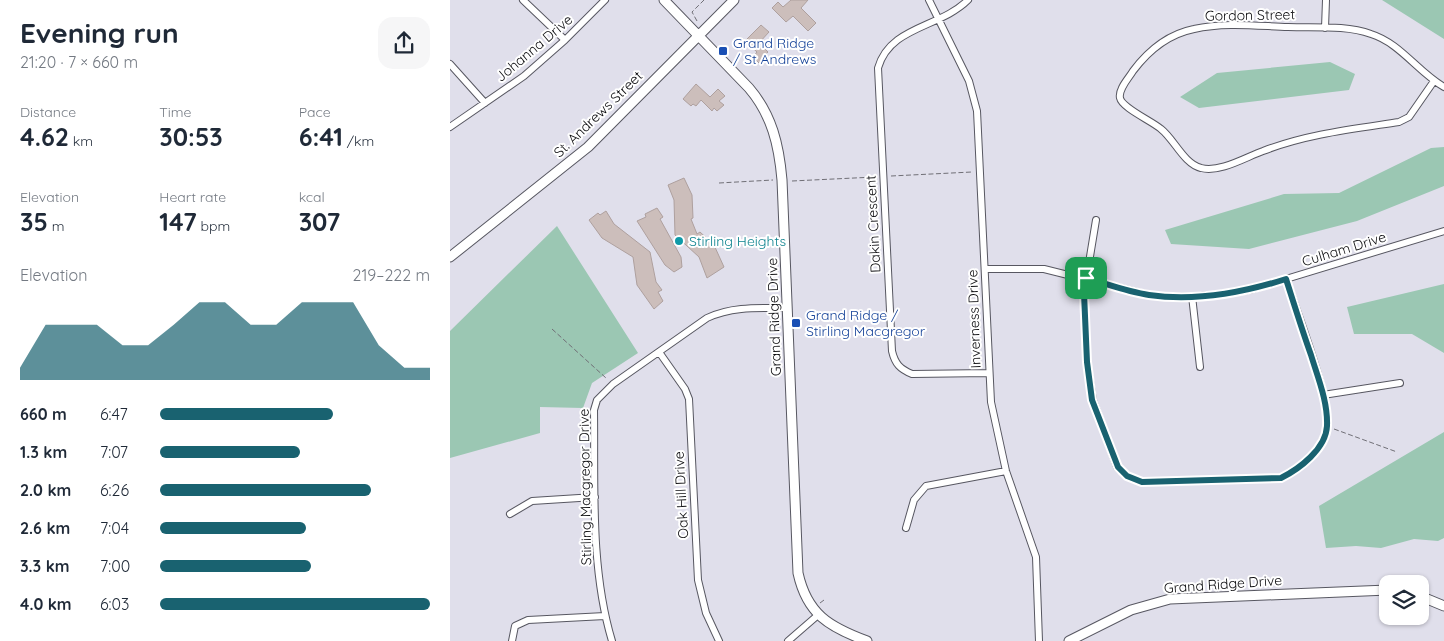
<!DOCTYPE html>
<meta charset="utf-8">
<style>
:root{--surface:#fff;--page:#f6f6f7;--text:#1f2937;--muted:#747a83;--accent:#196270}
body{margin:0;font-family:Quicksand,sans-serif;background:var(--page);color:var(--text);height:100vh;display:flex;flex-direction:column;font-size:19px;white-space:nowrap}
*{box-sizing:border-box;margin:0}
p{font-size:16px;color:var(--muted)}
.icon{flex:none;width:28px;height:28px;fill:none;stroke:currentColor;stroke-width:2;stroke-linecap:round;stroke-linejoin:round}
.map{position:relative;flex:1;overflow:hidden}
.side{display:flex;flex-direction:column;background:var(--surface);width:450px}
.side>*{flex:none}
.buttons{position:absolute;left:929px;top:575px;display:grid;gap:10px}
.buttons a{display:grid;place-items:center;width:50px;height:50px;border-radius:10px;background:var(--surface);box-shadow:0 1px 4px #0004;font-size:25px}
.pin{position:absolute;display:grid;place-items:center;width:42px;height:42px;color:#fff;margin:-21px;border-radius:10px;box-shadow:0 2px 8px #0006}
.round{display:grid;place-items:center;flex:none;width:52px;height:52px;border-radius:15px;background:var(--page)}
.head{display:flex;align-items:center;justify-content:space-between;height:85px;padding:0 20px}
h1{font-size:28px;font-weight:700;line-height:38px}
.stats{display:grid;grid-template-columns:repeat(3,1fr);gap:8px;height:85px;padding:5px 20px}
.stats div{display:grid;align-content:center}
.stats b{font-size:25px;font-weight:700}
.stats small{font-size:14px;font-weight:400}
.stats p{font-size:14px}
.chart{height:140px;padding:10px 20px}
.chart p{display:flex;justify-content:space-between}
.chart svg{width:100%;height:90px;margin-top:5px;fill:var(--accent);opacity:.7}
ul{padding:0 20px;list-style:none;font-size:16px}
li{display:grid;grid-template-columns:80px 60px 1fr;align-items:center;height:38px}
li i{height:12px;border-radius:6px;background:var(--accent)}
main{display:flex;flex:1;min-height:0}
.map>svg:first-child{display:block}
</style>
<main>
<section class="side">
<div class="head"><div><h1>Evening run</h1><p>21:20 · 7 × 660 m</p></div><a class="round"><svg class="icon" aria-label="share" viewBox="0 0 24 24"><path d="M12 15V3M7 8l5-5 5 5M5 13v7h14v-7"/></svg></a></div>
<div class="stats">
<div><p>Distance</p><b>4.62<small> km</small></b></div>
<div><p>Time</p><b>30:53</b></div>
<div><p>Pace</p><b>6:41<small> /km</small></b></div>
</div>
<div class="stats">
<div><p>Elevation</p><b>35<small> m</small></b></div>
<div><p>Heart rate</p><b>147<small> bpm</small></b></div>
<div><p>kcal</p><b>307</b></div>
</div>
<div class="chart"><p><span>Elevation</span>219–222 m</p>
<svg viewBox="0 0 160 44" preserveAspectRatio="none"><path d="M0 44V38L10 17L20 17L30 17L40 27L50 27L60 17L70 6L80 6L90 17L100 17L110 6L120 6L130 6L140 27L150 38L160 38V44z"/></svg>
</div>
<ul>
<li><b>660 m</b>6:47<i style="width:64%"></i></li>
<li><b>1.3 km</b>7:07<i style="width:52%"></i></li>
<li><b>2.0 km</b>6:26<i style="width:78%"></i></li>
<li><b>2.6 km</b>7:04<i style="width:54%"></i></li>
<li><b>3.3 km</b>7:00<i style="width:56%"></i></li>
<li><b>4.0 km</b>6:03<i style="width:100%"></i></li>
</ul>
</section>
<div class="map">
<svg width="994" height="641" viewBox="0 0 994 641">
<rect width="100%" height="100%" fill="#e0dfeb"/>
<path fill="#9bc7b3" d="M932 0H994V39Z
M880 62 905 74 899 90 749 108 730 97 767 73Z
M994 147V186L907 221 799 249 721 244 715 230 834 194 889 193 981 148Z
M107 226 188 353 142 383 133 408 90 407V433L0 458V331Z
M994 284V353L962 334H904L897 307Z
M994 432V538L988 541 964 539 931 548 906 546 876 548 869 506Z"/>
<path fill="#ccbebb" stroke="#aea09e" d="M341 0H358L351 8 366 23 358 31 343 16 336 22 322 8 328 2 333 7Z
M311 25 319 32 309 43 318 52 314 56 317 58 311 65 303 57 307 52 295 41Z
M246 84 260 97 268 89 275 96 269 101 274 105 267 111 264 108 262 111 251 100 246 106 243 104 241 106 233 99Z
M234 178 242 195 243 218 241 219 247 234 250 232 264 245 274 267 257 278 249 257 225 235 224 200 218 185Z
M207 208 213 217 210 219 231 257 232 267 224 272 215 265 187 221 196 217 195 214Z
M156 211 164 224 200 252 206 282 212 290 208 292 213 301 204 309 187 285 183 257 152 238 139 220 148 213 150 215Z"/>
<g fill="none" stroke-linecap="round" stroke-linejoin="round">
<g stroke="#575761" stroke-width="8">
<path id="street" d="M73 0 115 40
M479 0 519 81 527 111 541 402 556 471 586 557 589 641
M518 0C490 28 440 26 428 68L442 351C445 364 450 369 462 374L539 373
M875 28 876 0
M0 64 35 103
M984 81 959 117 949 122C903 129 857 134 813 151 796 157 770 173 751 168 734 164 724 139 711 129 702 121 672 108 670 98 668 89 679 78 683 71 698 51 719 34 744 29 775 22 807 26 838 27 865 28 896 25 921 34 950 43 968 72 994 87
M0 127 74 76 115 40 155 0
M646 220 634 293 637 362 643 400 667 467 677 476 692 482 831 478C850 469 872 451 877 428 882 402 846 309 836 279
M535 269H594L698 295C732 299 768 296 803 289L994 231
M742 296 750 367
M209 352 235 389 239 399 248 580 256 613 269 641
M873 395 950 383
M60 514 82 501 145 497
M456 528 464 500 476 486 556 471
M62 641 65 626 78 620 155 616
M162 641C140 568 145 486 144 410L147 400 163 384 257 318C282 306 310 308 337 308
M338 641 368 615"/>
</g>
<g stroke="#575761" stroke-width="11">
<path id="secondary" d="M214 0 299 88C322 115 329 145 332 180L348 573C357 614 379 627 417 641
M0 257 138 147 284 0
M970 596 994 606
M619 641 681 610 720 599 938 590"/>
</g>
<path stroke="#706f76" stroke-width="1" stroke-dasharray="5 2.5" stroke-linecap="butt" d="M247 21 242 12 254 0
M441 176 522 172
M342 181 425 177
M269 183 323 180
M102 329 156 378
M884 429 947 452
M370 603 374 600"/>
<use href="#street" stroke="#fff" stroke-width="6"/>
<use href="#secondary" stroke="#fff" stroke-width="9"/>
</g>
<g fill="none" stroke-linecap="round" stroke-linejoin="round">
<g stroke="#fff" stroke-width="10">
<path id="route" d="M636 278C657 284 678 292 699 295 746 302 792 293 836 279 844 304 852 330 861 355 868 378 878 402 877 426 876 449 849 469 831 478L692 482 677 476 668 467 642 400 637 362 634 293Z"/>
</g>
<use href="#route" stroke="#196270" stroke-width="6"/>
</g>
<g fill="#1a4fb4" stroke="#fff" stroke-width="2">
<rect x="268" y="46" width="10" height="10" rx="2.5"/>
<rect x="341" y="318" width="10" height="10" rx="2.5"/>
</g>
<circle fill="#0f9aa8" stroke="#fff" stroke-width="2" cx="229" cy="241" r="5"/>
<g text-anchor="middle" stroke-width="4" stroke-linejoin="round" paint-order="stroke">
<g font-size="14" fill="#0c0c0f" stroke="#fff">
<text transform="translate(800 15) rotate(-1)" y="5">Gordon Street</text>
<text transform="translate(84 48) rotate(-40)" y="5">Johanna Drive</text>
<text transform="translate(148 114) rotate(-44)" y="5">St. Andrews Street</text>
<text transform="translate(423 224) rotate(-93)" y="5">Dakin Crescent</text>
<text transform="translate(894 249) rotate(-17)" y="5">Culham Drive</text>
<text transform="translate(324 317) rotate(-92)" y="5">Grand Ridge Drive</text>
<text transform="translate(524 319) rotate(-92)" y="5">Inverness Drive</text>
<text transform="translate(135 487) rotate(-91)" y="5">Stirling Macgregor Drive</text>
<text transform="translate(231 495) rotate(-93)" y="5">Oak Hill Drive</text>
<text transform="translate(773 584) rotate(-4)" y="5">Grand Ridge Drive</text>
</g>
<g font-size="14" fill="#164399" stroke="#fff" text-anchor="start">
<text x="283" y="48">Grand Ridge<tspan x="283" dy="16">/ St Andrews</tspan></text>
<text x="356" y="320">Grand Ridge /<tspan x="356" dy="16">Stirling Macgregor</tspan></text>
</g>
<g font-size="14" fill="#0d838f" stroke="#fff" text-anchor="start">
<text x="239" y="246">Stirling Heights</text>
</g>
</g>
</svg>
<div class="buttons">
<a><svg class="icon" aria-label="layers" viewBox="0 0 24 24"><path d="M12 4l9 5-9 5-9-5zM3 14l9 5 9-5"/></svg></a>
</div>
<div class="pin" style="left:636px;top:278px;background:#1e9e55"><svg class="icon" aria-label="arrive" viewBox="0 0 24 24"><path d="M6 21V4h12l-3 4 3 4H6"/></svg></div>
</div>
</main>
